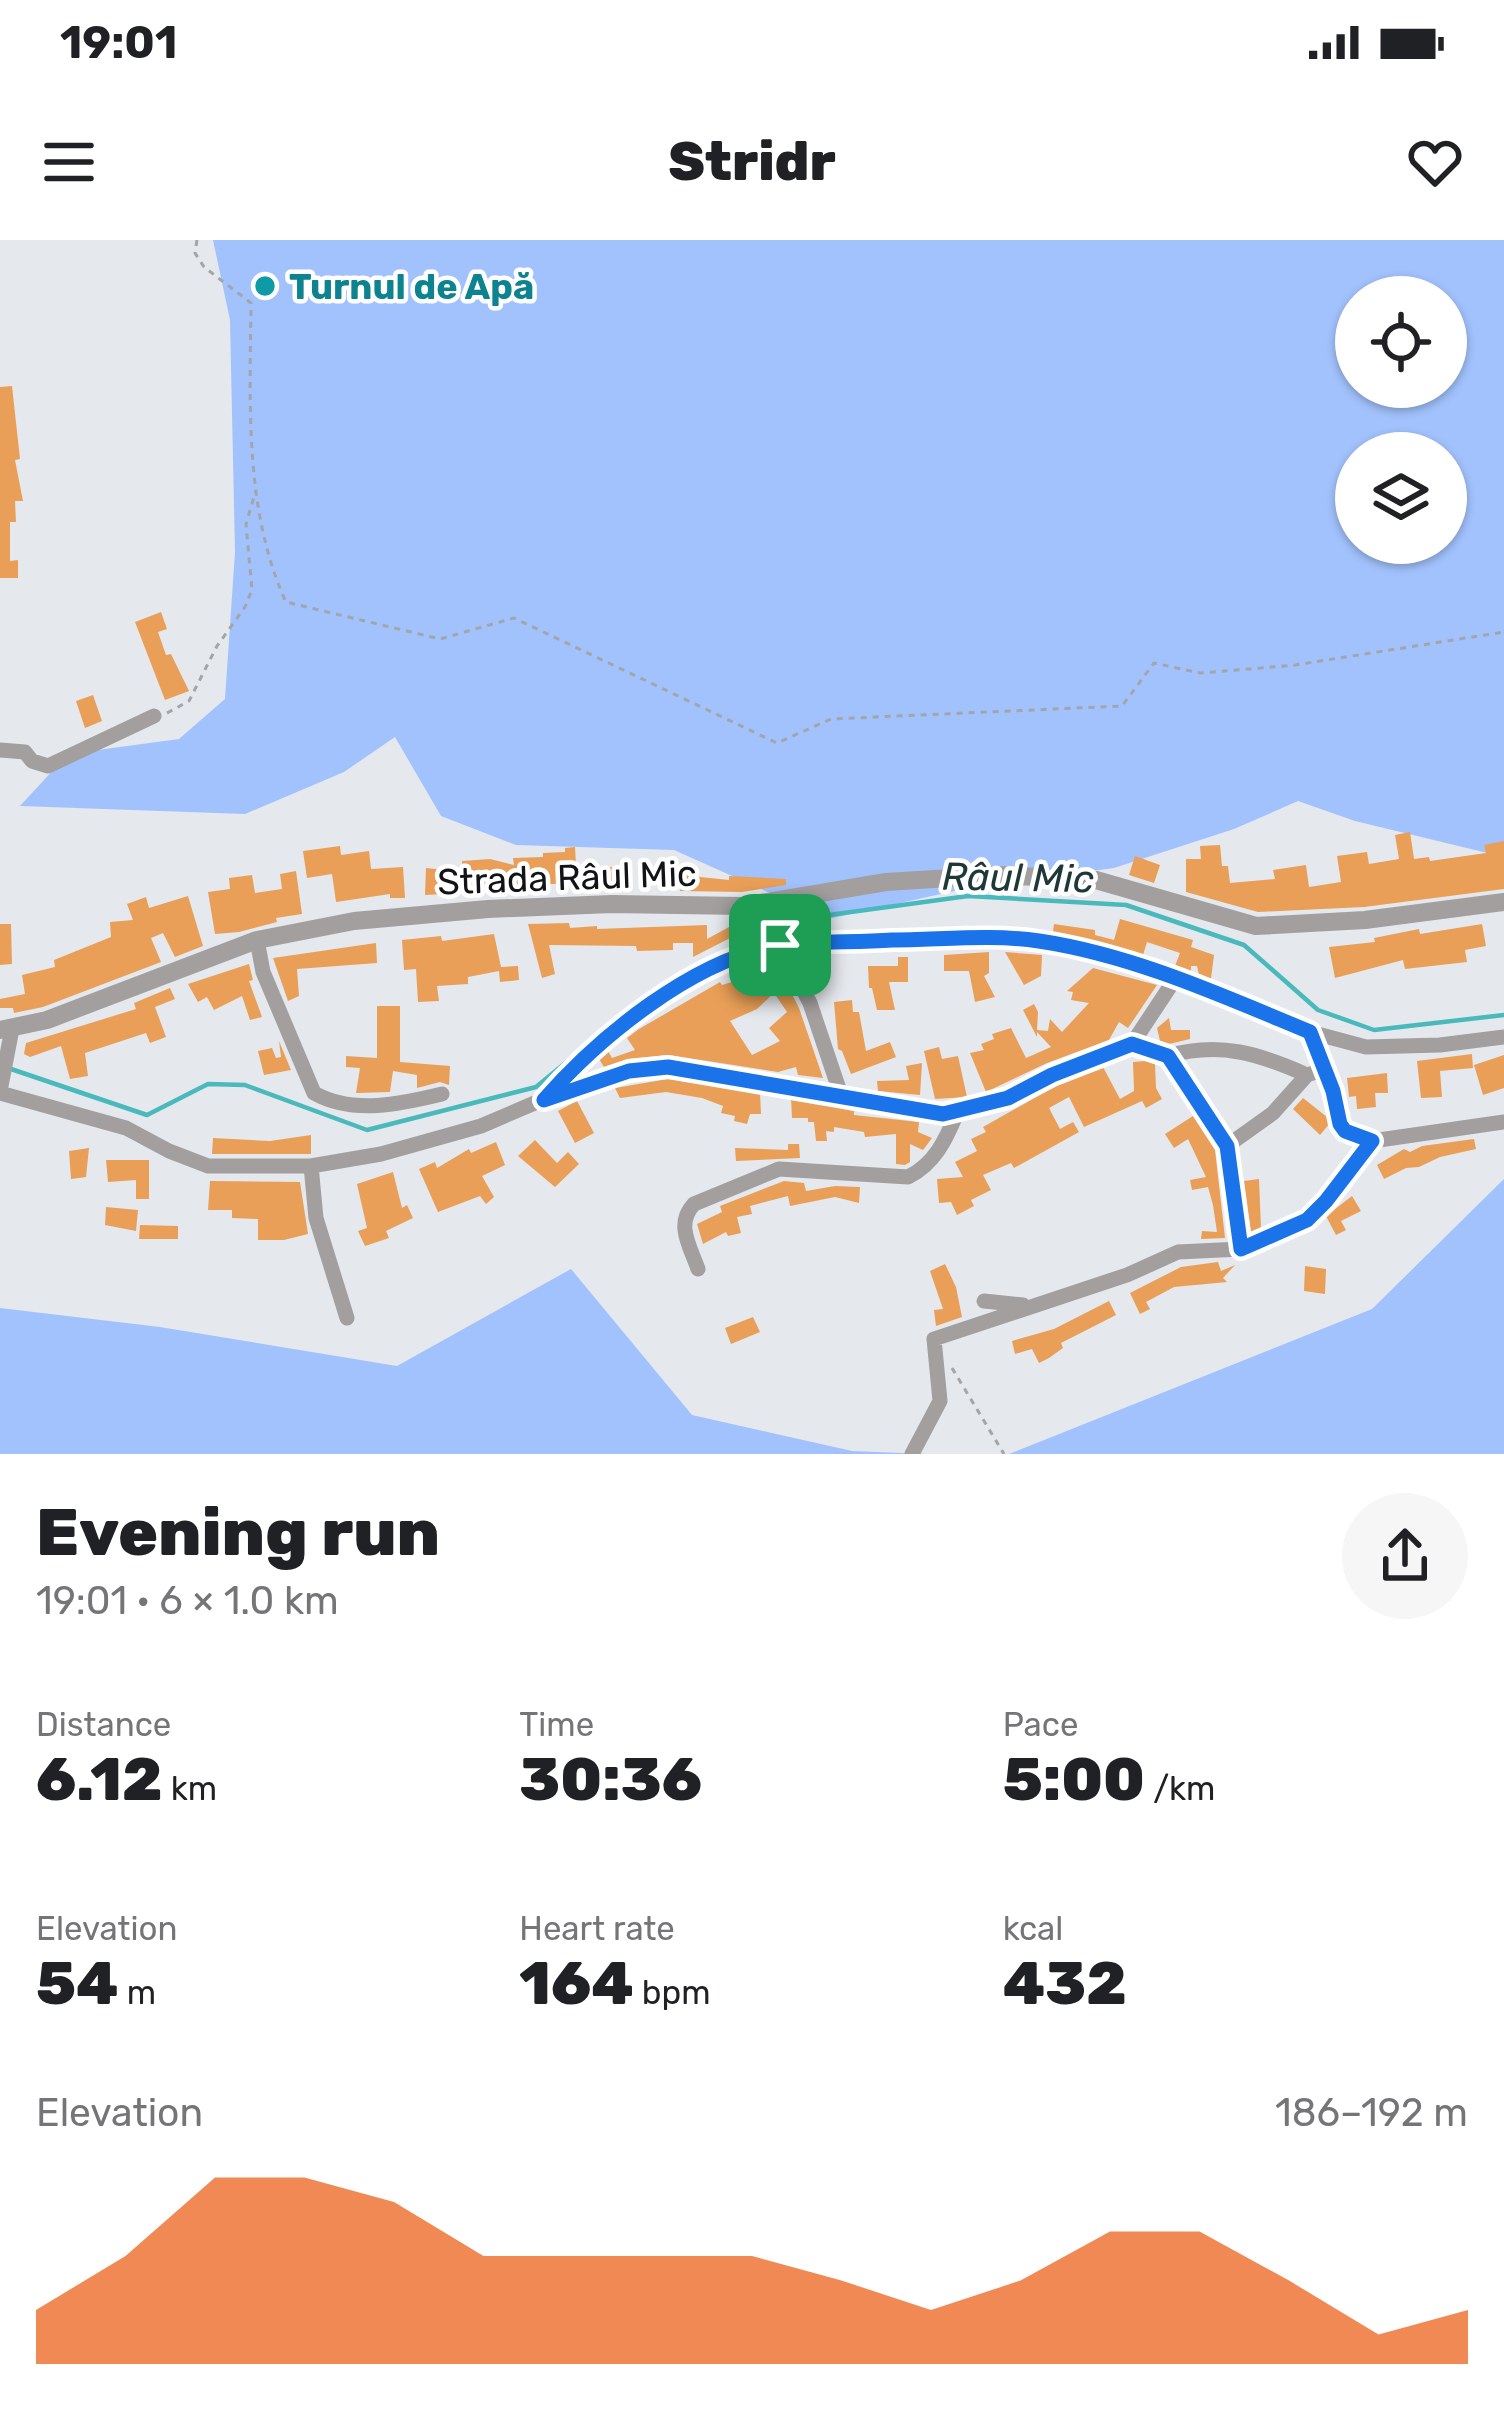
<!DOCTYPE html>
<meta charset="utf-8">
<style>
:root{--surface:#fff;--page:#f6f6f6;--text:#202124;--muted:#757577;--accent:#ea580c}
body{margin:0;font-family:Rubik,sans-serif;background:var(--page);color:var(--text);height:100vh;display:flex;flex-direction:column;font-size:45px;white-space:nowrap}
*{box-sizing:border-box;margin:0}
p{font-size:39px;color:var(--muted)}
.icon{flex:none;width:66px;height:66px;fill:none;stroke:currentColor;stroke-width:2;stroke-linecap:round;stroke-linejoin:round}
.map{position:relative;height:1214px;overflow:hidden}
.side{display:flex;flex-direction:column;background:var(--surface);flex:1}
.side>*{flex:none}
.buttons{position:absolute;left:1335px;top:36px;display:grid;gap:24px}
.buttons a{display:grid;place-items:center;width:132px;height:132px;border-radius:50%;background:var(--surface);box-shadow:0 3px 9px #0004;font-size:60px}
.pin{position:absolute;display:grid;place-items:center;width:102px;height:102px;color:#fff;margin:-51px;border-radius:24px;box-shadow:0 6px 18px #0006}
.round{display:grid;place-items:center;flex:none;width:126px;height:126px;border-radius:63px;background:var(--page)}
.summary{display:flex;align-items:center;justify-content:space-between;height:204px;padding:0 36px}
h1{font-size:66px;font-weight:800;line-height:90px}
.metrics{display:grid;grid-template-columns:repeat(3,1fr);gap:18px;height:204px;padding:12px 36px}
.metrics div{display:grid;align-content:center}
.metrics b{font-size:60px;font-weight:800}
.metrics small{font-size:33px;font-weight:400}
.metrics p{font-size:33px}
.chart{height:336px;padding:24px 36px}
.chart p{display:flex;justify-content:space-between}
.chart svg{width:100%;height:216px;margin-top:12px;fill:var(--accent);opacity:.7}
.status{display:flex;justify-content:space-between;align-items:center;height:84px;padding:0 60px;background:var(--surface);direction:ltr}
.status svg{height:33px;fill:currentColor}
header{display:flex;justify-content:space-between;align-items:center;height:156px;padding:0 36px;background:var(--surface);font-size:54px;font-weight:800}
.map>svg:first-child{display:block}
</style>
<div class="status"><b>19:01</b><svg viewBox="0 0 49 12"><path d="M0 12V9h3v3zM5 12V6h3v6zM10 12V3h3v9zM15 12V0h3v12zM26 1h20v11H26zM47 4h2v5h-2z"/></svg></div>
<header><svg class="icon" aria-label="menu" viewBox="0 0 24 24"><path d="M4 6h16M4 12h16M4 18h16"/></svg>Stridr<svg class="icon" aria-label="heart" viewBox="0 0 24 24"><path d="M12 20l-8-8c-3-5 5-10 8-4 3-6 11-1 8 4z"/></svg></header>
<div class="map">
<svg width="1504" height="1214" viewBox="0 0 1504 1214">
<rect width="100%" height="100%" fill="#e5e8ed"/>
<path fill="#a2c2fd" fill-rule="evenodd" d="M213 0H1504V617L1355 581 1298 561 1234 589 1114 628 968 648 828 679 674 610 516 605 441 576 395 497 344 532 245 574 20 566 68 514 179 499 225 459 235 312 230 80ZM1356 57H1446V147H1356ZM1356 213H1446V303H1356Z
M1504 939V1214H1009L1372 1069Z
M571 1029 692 1175 852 1211 927 1214H0V1068L160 1087 397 1126Z"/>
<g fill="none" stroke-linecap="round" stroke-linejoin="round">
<path stroke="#49b9bc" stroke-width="4.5" d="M776 692 807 678 968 656 1126 665 1244 705 1318 770 1374 790 1504 775
M738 710 766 697
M624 776 660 747 728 715
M11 829 147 875 208 844 245 845 367 890 536 847 569 820"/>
</g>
<path fill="#e99f57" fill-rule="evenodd" d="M12 146 20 219 15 220 23 261H15L16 282H10V321L18 320V338H0V147Z
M161 372 167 389 158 392 166 415 171 414 189 451 165 460 135 382Z
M93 455 102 481 85 488 76 461Z
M1410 592 1414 619 1429 617 1430 621 1486 613 1484 605 1504 601V649L1364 667 1258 672 1186 652V619H1201L1200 606 1220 605 1222 626H1228L1230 643 1275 639 1273 630 1306 625 1309 647 1341 642 1337 616 1367 612 1369 624 1399 619 1395 595Z
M340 606 341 615 369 611 371 629 403 627 405 658H390V654L336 662 332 634 307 638 303 611Z
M575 607 577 643 499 646 498 652 479 649 480 652 425 655 426 628 463 632 462 621 490 619 514 625 513 618 543 617V613L565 612V608Z
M1135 616 1160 625 1154 643 1129 635Z
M632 626V641L599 642 598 628Z
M296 631 302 674 276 678 277 682 239 692 215 694 208 652 230 649 229 638 252 635 255 653 282 649 280 634Z
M681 635 729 640V636L786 639V645L742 652 680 651Z
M188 656 203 706 175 717 163 693 151 698 161 722 43 767 14 773 13 768H0V759L25 754 22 735 55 727 54 720 111 697 110 682 133 680 127 664 146 657 149 668Z
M1120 679 1193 700 1191 707 1214 715 1211 739 1199 735 1197 726H1191V732L1175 726 1180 713 1147 702 1143 715 1053 692 1054 684 1095 690V695L1114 700Z
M569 683 570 688 597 686V689L707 685V699L731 686 736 695 693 717V703H673V710L637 711 636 706 549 705 555 734 542 738 528 684Z
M0 684H11L12 724 0 725Z
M1482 684 1486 706 1465 710 1467 722 1405 729 1403 720 1335 738 1329 707 1375 702 1374 698 1419 689 1420 694Z
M494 694 501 727 518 726 519 740 500 742 499 731 468 737V744L437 746 439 761 418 762 416 729 404 730 402 700 441 696 442 701Z
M376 703 377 723 297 729 299 756 288 761 273 718Z
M989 712V733L984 736 995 757 975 762 969 731H944V715Z
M1005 712 1042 715 1041 736 1024 745Z
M898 717H908V742H889L895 770H877L872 748H869L868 726H898Z
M775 721 799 768 823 838 798 835 796 827 778 832 669 815 628 819 604 827 599 819 608 811 612 818 635 810 627 798 639 789 720 742 722 745 741 739 762 728 761 725ZM774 753 787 772 769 788 780 801 752 815 730 781 757 769Z
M249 724 253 740 249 741 262 777 250 780 242 756 214 770 207 757 198 762 188 744Z
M1093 728 1157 745 1128 788 1119 782 1109 800 1047 823 986 852 970 813 984 810 981 804 994 799 992 794 1011 788 1026 818 1051 807 1037 792V797L1023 770 1034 764 1038 772 1037 790 1048 791 1050 779 1062 792 1089 763 1071 760 1073 752 1067 751Z
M170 748 175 759 155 767 166 797 150 803 146 793 85 813 88 836 70 839 61 806 30 817 24 814 26 803 136 769 134 763Z
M852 760 853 772H859L866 811 890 802 896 817 851 834 842 811 838 809 834 762Z
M377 766H400V822L450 826 449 845 440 842 417 848V835L393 831 390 852 356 853 360 828 346 827V816L377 818Z
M1169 778 1171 790H1190V799L1169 804 1160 801 1157 788Z
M279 801 291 830 264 835 258 811 272 808 276 818 281 817Z
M939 807 942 819 958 816 967 857 935 859 924 811Z
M1472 814 1473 828 1440 831 1442 857 1421 858 1417 821Z
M1504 815V848L1483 855 1474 825Z
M1145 821 1155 824 1156 848 1162 859 1146 868 1142 861 1084 887 1069 857 1049 868 1060 889 1073 882 1079 892 1014 928 1011 923 983 935 991 950 971 960 974 966 957 975 951 962 939 963 937 939 963 937 955 922 977 911 971 899 986 892 983 887 1063 842 1103 827 1120 859 1134 851 1133 822Z
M922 823 920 855 878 851 877 841 909 840 906 826Z
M1387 833 1388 853H1375L1376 867 1357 869 1356 856 1349 857 1347 838Z
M668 839 760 853 761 874H750L747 884 734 881 735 876 721 873 723 866 702 858 666 852 620 858 615 848Z
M791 858 854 871V875L919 882 918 892 932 898 923 910 910 904V922L905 925 896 924V894L865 897 864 892 834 887V892L826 891 827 901H816L814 882H808V878H792Z
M1303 858 1327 877 1330 883 1320 895 1293 869Z
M577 861 594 893 575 903 558 871Z
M1193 876 1215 910 1225 998 1201 999 1202 991 1217 992 1213 965 1208 947 1192 950 1190 940 1206 937 1188 899 1174 908 1165 894Z
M311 895V914H212L213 898 270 901Z
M1474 899 1476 909 1440 917 1419 927 1406 928 1384 939 1377 925 1404 909 1410 912 1422 906Z
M535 900 557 923 568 912 579 924 555 947 518 916Z
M496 902 505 925 482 936 494 957 486 964 480 956 438 972 419 929 435 922 437 928 469 909 471 913Z
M788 904H799L800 918 736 921 735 908 788 910Z
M89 908 86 937 71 939 69 911Z
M106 920H149V959H136V940L108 942Z
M393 932 402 968 407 965 413 978 386 991 389 998 365 1006 358 991 367 988 357 944Z
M1259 939 1261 988 1251 992 1244 941Z
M210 941 300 942 308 994 284 1000H258V979L232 978V970H208Z
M784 941 804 943 806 951 835 946 860 947 859 963 835 957 790 966 788 956 750 966 752 974 737 977 741 993 728 996 726 992 703 1004 697 984 722 972 720 966Z
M1352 956 1361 971 1341 981 1346 990 1336 995 1326 976Z
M106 967 138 970 136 991 105 985Z
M140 985 178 986V999H139Z
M1218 1022 1221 1031 1235 1025 1223 1038 1227 1042 1174 1047 1146 1062 1150 1069 1140 1074 1130 1053 1181 1027Z
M945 1024 956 1047 962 1077 936 1086 934 1070 943 1069 930 1031Z
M1305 1026 1326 1029 1325 1054 1304 1051Z
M1109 1061 1116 1075 1061 1103 1063 1108 1049 1118 1039 1123 1032 1109 1015 1114 1012 1101 1054 1089Z
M753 1077 760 1092 731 1104 725 1088Z"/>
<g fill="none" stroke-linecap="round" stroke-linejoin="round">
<path stroke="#a3a5a9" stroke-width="3" stroke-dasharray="6 6" stroke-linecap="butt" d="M197 0 195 13 204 27 251 63C250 161 244 271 286 362L440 399 514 378 777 503 831 479 1122 466 1154 423 1200 433 1295 425 1504 392
M167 473 189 461 217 406 245 367 252 350 246 284 256 250
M952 1128 1004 1214"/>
<path stroke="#a29f9e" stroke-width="15" d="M0 510 25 512 32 521 48 526 154 476
M743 666 780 705 810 763 841 855
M257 700 263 732 314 853C353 875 401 864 442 854
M1310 792 1345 891 1372 901 1504 882
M1132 804 1168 816 1227 906 1241 1009
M1168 816C1220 801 1260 814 1307 835
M0 851 12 789
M0 853 126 888 169 911 208 926H311L381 914 481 886 544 859 576 823 603 800 658 761 740 717 780 705 892 700H1035L1068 707 1144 728 1258 768 1310 792 1366 807 1440 805 1504 797
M547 858 629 831 668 827 800 847 899 868 957 873 1008 858 1051 834 1132 804 1175 739
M1227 906 1273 873 1307 835 1316 832
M311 926 316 978 347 1078
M698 1029C690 1006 675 984 694 964L779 929 908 937C935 924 946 899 957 873
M984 1061 1023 1065
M912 1214 940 1161 934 1099 1127 1035 1178 1012 1241 1009 1297 986 1326 961 1372 901"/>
<path stroke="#a29f9e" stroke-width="18" d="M0 790 47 780 257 700 354 681 488 669 612 664 743 666 886 642 999 635 1096 640 1256 686 1365 680 1504 662"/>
</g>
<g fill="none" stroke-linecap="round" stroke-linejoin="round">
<g stroke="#fff" stroke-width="24">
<path id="route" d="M892 700C939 700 992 694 1039 701 1133 715 1223 756 1310 792L1333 851 1340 884 1345 891 1372 901 1326 961 1307 980 1241 1009 1227 906 1168 816 1132 804 1052 835 1008 858 943 874 668 827 629 831 544 860C599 797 695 718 781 705 816 700 855 703 892 700Z"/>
</g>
<use href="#route" stroke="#1a73e8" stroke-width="15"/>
</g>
<circle fill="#0f9aa8" stroke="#fff" stroke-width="4.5" cx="265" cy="46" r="12"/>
<g text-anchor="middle" stroke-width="9" stroke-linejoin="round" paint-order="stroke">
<g font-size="36" font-weight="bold" fill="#0d838f" stroke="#fff" text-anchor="start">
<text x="289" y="59">Turnul de Apă</text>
</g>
<g font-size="36" fill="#121315" stroke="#fff">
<text transform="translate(567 637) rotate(-2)" y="13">Strada Râul Mic</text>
</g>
<g font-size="39" font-style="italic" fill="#1e3737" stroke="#fff">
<text transform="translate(1018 637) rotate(1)" y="14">Râul Mic</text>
</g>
</g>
</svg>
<div class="buttons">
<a><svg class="icon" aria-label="locate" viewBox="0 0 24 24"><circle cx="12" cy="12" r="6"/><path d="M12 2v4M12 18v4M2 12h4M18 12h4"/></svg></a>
<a><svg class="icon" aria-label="layers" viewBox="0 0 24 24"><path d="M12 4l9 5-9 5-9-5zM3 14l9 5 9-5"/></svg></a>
</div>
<div class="pin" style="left:780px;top:705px;background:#1e9e55"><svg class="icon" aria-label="arrive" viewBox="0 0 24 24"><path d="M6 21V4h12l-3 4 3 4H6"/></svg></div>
</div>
<section class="side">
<div class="summary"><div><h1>Evening run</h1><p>19:01 · 6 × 1.0 km</p></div><a class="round"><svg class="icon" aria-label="share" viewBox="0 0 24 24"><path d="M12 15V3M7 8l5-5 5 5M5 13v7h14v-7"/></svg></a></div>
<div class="metrics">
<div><p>Distance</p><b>6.12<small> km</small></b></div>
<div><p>Time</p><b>30:36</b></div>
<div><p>Pace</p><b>5:00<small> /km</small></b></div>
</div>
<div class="metrics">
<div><p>Elevation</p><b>54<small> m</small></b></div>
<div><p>Heart rate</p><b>164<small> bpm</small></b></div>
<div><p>kcal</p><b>432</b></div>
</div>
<div class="chart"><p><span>Elevation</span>186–192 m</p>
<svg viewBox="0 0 160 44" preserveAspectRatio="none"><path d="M0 44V33L10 22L20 6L30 6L40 11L50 22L60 22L70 22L80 22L90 27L100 33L110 27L120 17L130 17L140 27L150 38L160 33V44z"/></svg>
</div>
</section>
